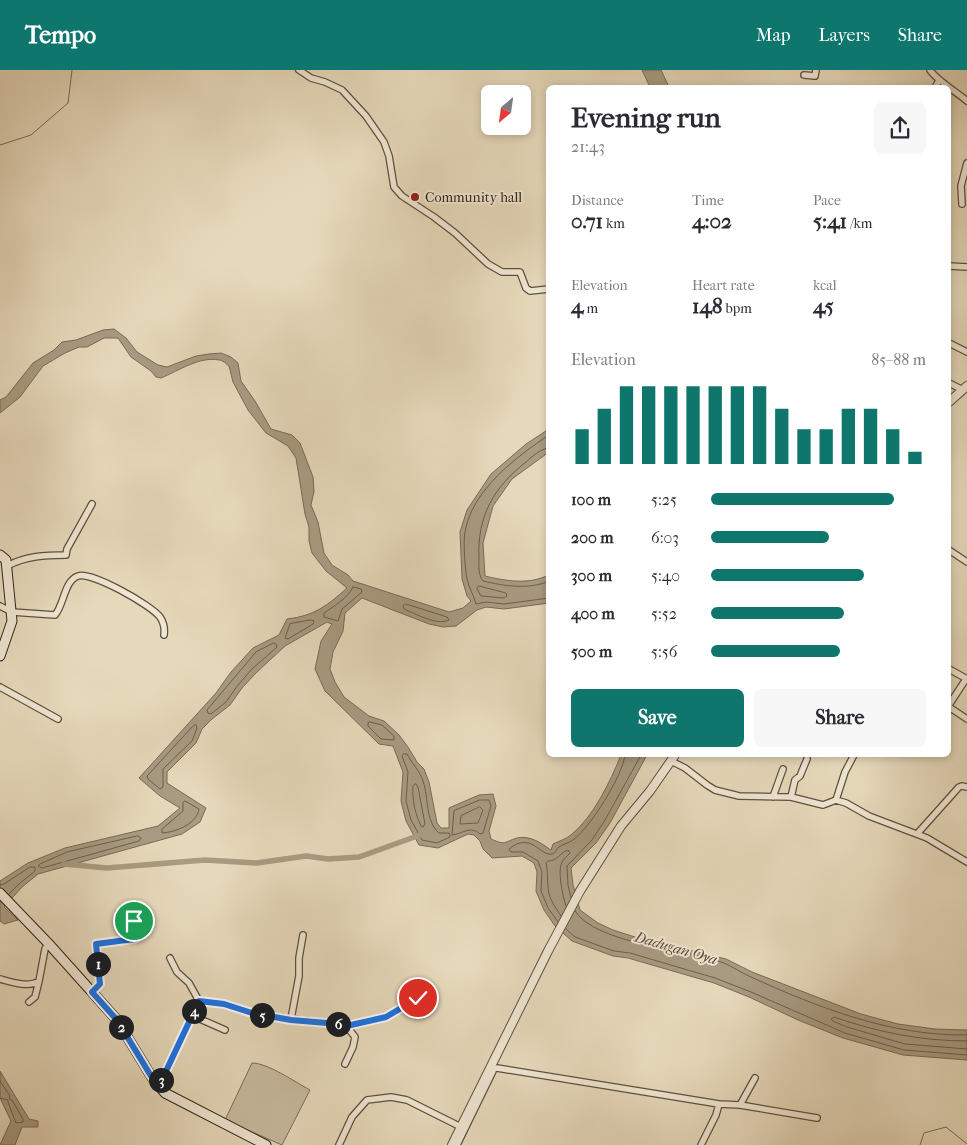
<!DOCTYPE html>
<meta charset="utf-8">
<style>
:root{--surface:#fff;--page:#f7f7f7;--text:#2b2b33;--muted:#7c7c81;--accent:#0f766e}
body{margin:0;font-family:"IM FELL French Canon",serif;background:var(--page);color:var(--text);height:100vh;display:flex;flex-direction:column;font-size:19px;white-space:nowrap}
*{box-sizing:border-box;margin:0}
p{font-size:16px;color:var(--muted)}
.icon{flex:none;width:28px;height:28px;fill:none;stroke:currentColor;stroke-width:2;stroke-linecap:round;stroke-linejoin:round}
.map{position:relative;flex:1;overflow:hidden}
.drawer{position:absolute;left:546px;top:15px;width:405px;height:672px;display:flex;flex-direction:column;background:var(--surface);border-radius:8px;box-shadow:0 2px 8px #0003}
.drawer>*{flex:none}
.needle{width:32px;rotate:209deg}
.buttons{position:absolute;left:481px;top:15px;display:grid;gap:10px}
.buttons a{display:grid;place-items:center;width:50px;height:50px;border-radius:8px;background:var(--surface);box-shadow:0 2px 8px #0003;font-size:25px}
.pin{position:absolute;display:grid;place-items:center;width:42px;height:42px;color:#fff;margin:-21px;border:2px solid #fff;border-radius:50%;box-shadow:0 1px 5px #0007}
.km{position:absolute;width:25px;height:25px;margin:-12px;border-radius:50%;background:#222;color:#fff;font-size:14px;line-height:25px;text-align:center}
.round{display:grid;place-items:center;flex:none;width:52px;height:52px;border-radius:8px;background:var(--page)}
.summary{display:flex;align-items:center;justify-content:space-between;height:85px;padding:0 25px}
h1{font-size:28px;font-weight:700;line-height:38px}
.metrics{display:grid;grid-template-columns:repeat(3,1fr);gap:8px;height:85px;padding:5px 25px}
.metrics div{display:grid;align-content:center}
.metrics b{font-size:21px;font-weight:700}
.metrics small{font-size:14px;font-weight:400}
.metrics p{font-size:14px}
.chart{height:140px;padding:10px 25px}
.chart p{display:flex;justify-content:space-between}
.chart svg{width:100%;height:90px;margin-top:5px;stroke:var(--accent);stroke-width:6}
.button{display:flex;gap:10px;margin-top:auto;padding:10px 25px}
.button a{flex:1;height:58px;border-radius:8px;background:var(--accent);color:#fff;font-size:20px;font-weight:700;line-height:58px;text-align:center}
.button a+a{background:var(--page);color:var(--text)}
ul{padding:0 25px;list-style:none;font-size:16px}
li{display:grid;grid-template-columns:80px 60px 1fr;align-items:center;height:38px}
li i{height:12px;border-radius:6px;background:var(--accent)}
header{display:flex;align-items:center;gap:30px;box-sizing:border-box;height:70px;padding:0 25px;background:var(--accent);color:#fff}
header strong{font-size:24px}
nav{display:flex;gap:28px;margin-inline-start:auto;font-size:18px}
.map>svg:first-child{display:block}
</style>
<header>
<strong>Tempo</strong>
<nav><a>Map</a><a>Layers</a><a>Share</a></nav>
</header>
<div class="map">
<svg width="967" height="1075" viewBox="0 0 967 1075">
<rect width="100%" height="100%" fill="#e6d9bb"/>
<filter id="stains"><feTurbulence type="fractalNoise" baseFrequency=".004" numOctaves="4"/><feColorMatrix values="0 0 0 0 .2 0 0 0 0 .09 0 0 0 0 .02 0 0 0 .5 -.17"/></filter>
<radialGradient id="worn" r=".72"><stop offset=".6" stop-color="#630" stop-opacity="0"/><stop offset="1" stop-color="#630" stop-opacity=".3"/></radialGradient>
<path fill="#c7ba9f" stroke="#7b6e5a" d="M252 993C268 993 295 1012 310 1020L282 1075 225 1050Z"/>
<path fill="#a89b82" stroke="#786b56" d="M642 0H661L669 17H650Z
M114 259 126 268 137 282 158 295 167 297 196 286 209 284 221 283 231 287 238 293 241 311 255 331 271 359 292 365 300 373 313 407 314 421 311 435 318 452 324 483 332 495 348 505 353 511 449 542 463 538 471 531 467 526 462 509 460 462 467 440 491 404 526 374 549 359V382L512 409 493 436 483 473 485 506C506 511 528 515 549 505V533L504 539 486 537 477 540 456 556 443 557 429 554 362 528 345 543 343 561 333 582 330 599 335 612 344 627 369 646 384 651 399 665 408 677 417 692 424 699 429 712 437 753 441 758H449V738L479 725 493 724 496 736 489 761 491 769C507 776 503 772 517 768 530 765 541 773 551 780L553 774C559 771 566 769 571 765 594 746 610 712 621 685H647L610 753 596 773 571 798 573 815 580 840 598 853 613 860 638 868 726 889 752 902 861 944 898 954 935 959 967 960V990L903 985 843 968 798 950 749 927 714 913 628 888 613 886 572 871 555 856 544 840 536 821 537 802 534 793 522 786 492 788 483 779 480 771 474 765 468 764 438 778 419 775 406 751 401 731 403 702 393 676 379 674 325 621 315 599 321 571 332 554 327 552 285 576 256 603 242 618 230 635 212 649 202 659 196 673 167 702V713L206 738 200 752 182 764 38 804 22 817 4 837 18 850 4 854 0 851V811L28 793 65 778 158 756 180 738 160 726 139 708 216 623 231 602 253 578 279 565 287 549C314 546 327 536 347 518L326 501 312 483 309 471V457L305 444 296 388 288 376 266 363 248 340 233 312 229 296C226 294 223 290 219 290 200 286 178 301 161 308L156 307 151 301 131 287 118 268H104L87 277H79L65 283 43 296 20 327 0 343V330L6 327 33 293 54 280 62 272 76 270 103 260Z
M0 1001 29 1049 38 1051V1057H22L15 1075H0L11 1051 0 1028Z"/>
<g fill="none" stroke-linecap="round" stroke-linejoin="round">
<path stroke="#6c5f4b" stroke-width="1" d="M549 365C516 387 472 420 465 462 463 471 465 499 467 509 469 518 474 526 476 534L486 532 504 534 549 528
M549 378C540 379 533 386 526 392 494 417 477 446 479 488 479 496 478 505 483 511 504 516 529 520 549 511
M479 516 506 523 507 526 504 528 481 526 477 519Z
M353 517 361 519 362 522 342 539 338 551 324 547V543C334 536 348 528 353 517Z
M406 534 447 547 449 550C437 556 416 544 404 539L403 536Z
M311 550 314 551 313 554 288 569 285 568 290 554Z
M274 573 276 574 277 577 252 599 238 615 226 632 211 644 208 643 207 640 256 582Z
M370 652 382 655 394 666V670L381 669 368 656V653Z
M196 655 197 658 192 671 163 699V717L160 719 148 709 147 706 193 656Z
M404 684H407C412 694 420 701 423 711 429 728 425 751 439 763H449L450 765V767L437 773 422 770 411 750 406 731 408 702 402 686Z
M416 714 418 717 425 754 423 757 421 756C415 743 412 731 413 716Z
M480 730H489L491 736 483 763 480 764C470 755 463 764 452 765L454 741Z
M185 731 199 739C197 754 176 762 162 763V759L183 741V733Z
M480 737 483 740 478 753 460 754 461 746Z
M138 766 141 768 139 771 42 798 38 796 40 794 67 782Z
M0 815 4 814 30 797H35V801L19 814 9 824
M571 828 568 815 567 796 592 770 605 750 641 685
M575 841C596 874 688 880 724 893 733 897 742 903 751 907 819 938 891 966 967 965
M561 846C555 837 548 827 548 817 547 808 548 801 546 793L548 791C558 791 559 783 568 780L570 783C567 786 564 789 562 792 557 801 563 827 566 836
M558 852 548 838 541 821 542 802 538 791 523 782H511L509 779C531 761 540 786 551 784 556 784 556 779 559 777 563 774 569 773 573 770 590 758 623 705 625 685
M566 859 575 867 614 881 630 883 715 908 751 922 845 963 904 980 967 985
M967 971C921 971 877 962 834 947L831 949 833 951 847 957 905 974 967 979
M0 1011 10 1026 9 1029 12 1030 23 1049V1052L16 1053 8 1032V1030L0 1028"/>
<path stroke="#786b56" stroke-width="1" d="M0 75 31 65 68 33 72 0
M920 1075 924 1063 946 1057 967 1074"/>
<path stroke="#a89b82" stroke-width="5.5" d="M64 794 107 798 205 790 257 793 306 786 328 789 359 787 420 765"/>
<g stroke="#5d503e" stroke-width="8">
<path id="minor" d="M299 0 311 8 325 12 342 20 366 46 384 72 389 86 394 117 402 126 434 147 455 163 488 194 502 202H520L526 218 530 221 549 219
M930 0C935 9 958 23 967 31
M804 5 815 6 816 0
M935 18 939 10
M962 134 961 116 967 93
M949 196 967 197
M949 273 967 282
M949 313 963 320
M949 480 967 492
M7 496C26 486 45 485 66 485L67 479 92 434
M0 536 12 542 55 545C64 535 64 511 78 506 91 501 151 535 160 547 164 553 165 558 164 565
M949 599 967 609
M0 617 58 649
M949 635 966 609
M949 637 967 649
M671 691 685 698 707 715 715 720 739 726 791 727 823 735 836 730 846 733 869 746 927 768 967 792
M773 727 783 699
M791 727 795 710 800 706 807 689
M836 730 845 702 854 685
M917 764 959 717 962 716 967 717
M170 888 177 902 189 913 199 931
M0 909C11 912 29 918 39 911L45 879 48 873
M92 922 100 914 96 874 134 869V851
M29 932 35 927 39 911
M191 945 225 960
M291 949 299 906V888L303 865
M345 954 355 967 353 977 345 994
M159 1016 199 931 225 934 252 943 291 949 351 955 386 947 418 928 426 920
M719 1034 740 1035 817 1048
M740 1035 755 1008
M339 1075 352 1047 367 1030 391 1027 407 1030 461 1057
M457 1075 494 999 497 998 719 1034 716 1045 701 1075"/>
</g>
<g stroke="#5d503e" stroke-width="10">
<path id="tertiary" d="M949 332 967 316
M452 1075 548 881 580 821 621 756 650 721 675 685"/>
</g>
<g stroke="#2f2314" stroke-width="11">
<path id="secondary" d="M0 485 6 490 12 551 0 586
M0 823 48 873 117 950 151 1006 165 1023 266 1075"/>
</g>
<use href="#minor" stroke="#efe6d3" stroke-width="5.5"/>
<use href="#tertiary" stroke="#efe6d3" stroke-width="8"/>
<use href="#secondary" stroke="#efe6d3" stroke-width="9"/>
</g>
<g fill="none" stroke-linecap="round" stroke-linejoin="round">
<g stroke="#fff" stroke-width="10">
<path id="route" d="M134 851V869L96 874 100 914 92 922 117 950 151 1006 159 1016 199 931 224 934 252 943 291 950 351 955 386 947 418 928"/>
</g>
<use href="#route" stroke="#1a73e8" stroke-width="6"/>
</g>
<circle fill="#8f2418" stroke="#efe6d3" stroke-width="2" cx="415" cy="127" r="5"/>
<g text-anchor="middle" stroke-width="4" stroke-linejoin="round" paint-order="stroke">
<g font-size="14" fill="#2f2314" stroke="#efe6d3" text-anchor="start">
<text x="425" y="132">Community hall</text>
</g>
<g font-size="15" font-style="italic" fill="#594d3a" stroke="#efe6d3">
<text transform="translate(676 878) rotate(16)" y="5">Dadugan Oya</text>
</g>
</g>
<rect width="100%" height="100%" filter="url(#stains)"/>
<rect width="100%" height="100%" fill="url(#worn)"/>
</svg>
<div class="buttons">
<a><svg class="needle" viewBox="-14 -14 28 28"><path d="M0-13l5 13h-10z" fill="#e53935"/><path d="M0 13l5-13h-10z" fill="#7c7c81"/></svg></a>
</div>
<div class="pin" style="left:134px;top:851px;background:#1e9e55"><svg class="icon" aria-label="arrive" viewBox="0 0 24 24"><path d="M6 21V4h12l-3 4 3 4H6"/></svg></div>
<div class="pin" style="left:418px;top:928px;background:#d93025"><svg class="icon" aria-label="check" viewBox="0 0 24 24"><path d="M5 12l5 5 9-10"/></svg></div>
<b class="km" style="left:98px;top:894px">1</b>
<b class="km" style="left:121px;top:957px">2</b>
<b class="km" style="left:161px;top:1010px">3</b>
<b class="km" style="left:194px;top:941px">4</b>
<b class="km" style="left:262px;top:945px">5</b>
<b class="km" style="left:338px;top:954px">6</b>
<section class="drawer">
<div class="summary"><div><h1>Evening run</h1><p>21:43</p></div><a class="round"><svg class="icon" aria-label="share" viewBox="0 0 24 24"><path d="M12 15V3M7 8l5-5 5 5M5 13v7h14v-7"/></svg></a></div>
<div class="metrics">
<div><p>Distance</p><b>0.71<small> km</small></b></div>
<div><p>Time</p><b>4:02</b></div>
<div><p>Pace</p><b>5:41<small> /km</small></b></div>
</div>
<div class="metrics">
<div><p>Elevation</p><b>4<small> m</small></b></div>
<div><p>Heart rate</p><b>148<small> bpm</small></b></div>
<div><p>kcal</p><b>45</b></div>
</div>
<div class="chart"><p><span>Elevation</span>85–88 m</p>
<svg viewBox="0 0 160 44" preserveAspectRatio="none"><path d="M5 44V27M15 44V17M25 44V6M35 44V6M45 44V6M55 44V6M65 44V6M75 44V6M85 44V6M95 44V17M105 44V27M115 44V27M125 44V17M135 44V17M145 44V27M155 44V38"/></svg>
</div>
<ul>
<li><b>100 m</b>5:25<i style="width:85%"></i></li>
<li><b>200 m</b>6:03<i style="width:55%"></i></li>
<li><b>300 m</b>5:40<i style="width:71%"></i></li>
<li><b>400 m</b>5:52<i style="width:62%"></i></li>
<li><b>500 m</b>5:56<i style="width:60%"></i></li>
</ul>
<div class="button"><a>Save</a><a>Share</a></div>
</section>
</div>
